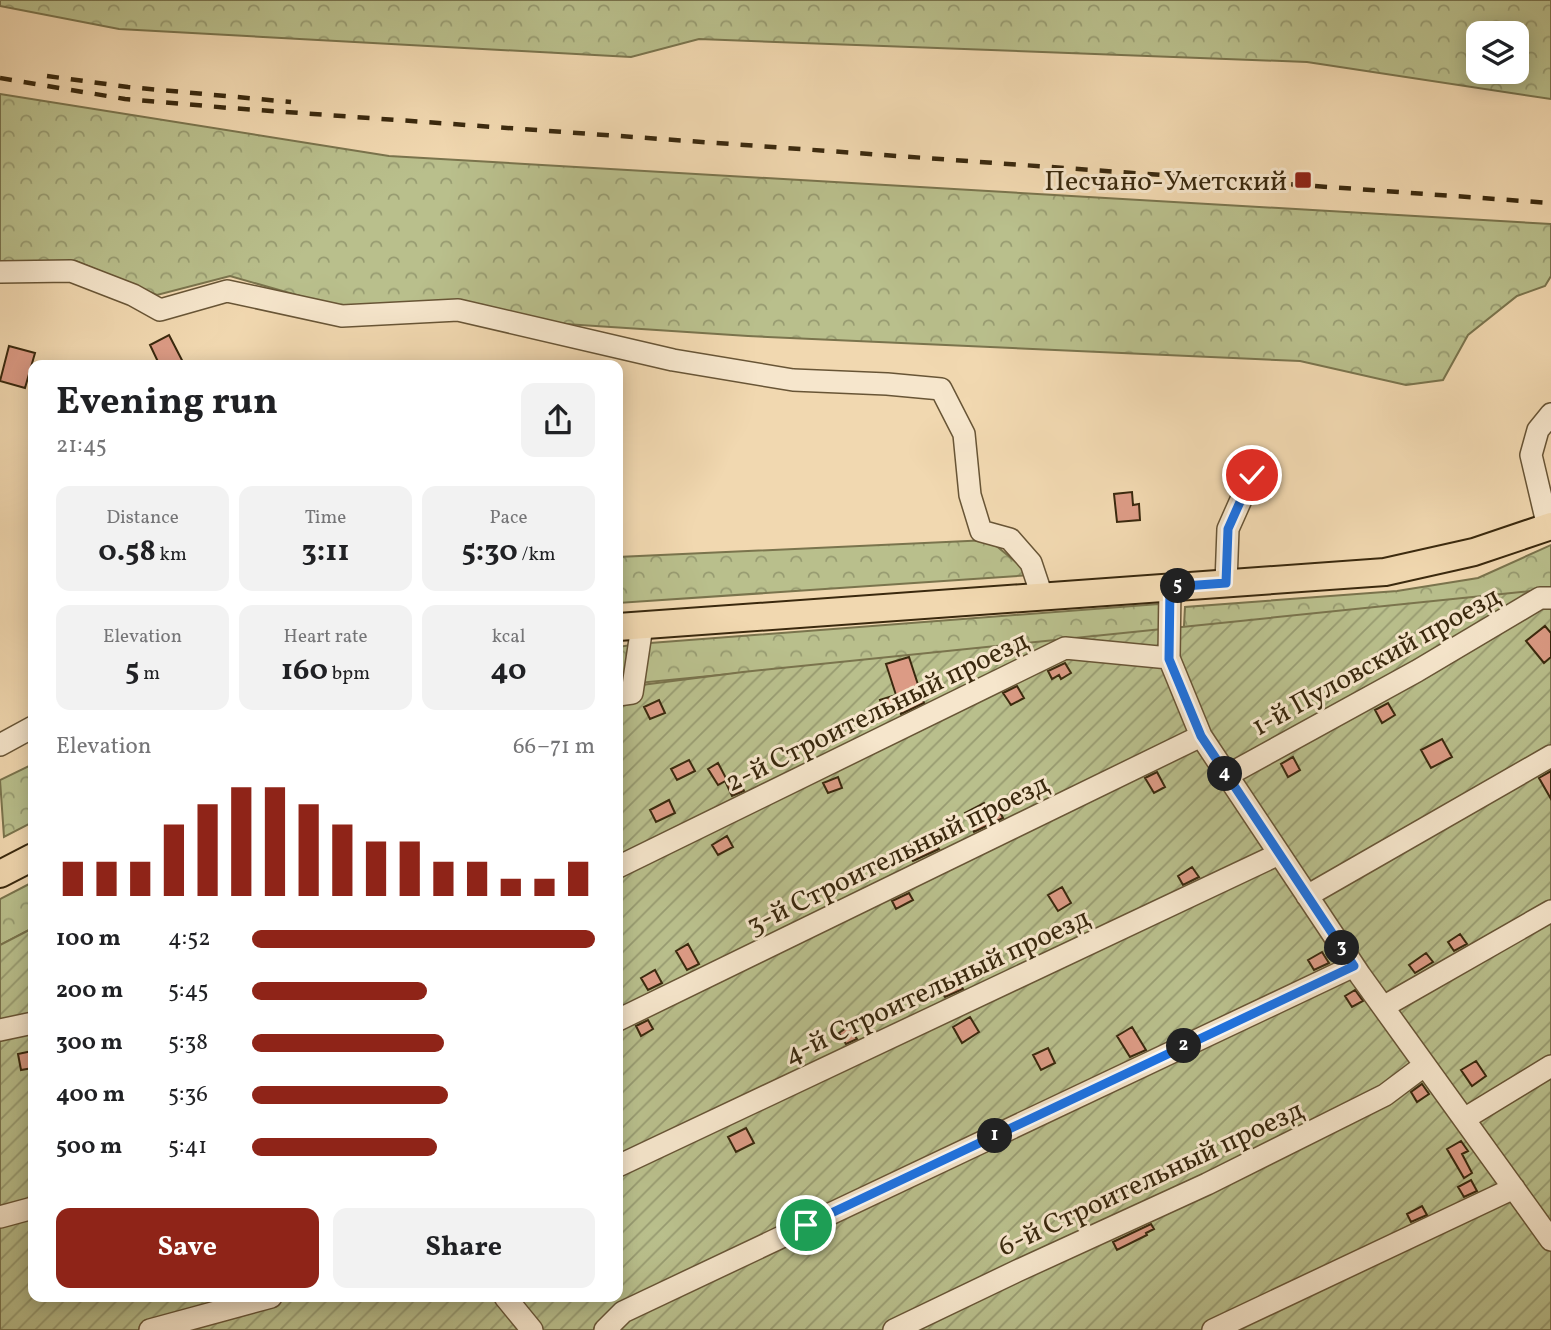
<!DOCTYPE html>
<meta charset="utf-8">
<style>
:root{--surface:#fff;--page:#f2f2f2;--text:#202124;--muted:#757577;--accent:#8f2418}
body{margin:0;font-family:Vollkorn,serif;background:var(--page);color:var(--text);height:100vh;display:flex;flex-direction:column;font-size:26px;white-space:nowrap}
*{box-sizing:border-box;margin:0}
p{font-size:23px;color:var(--muted)}
.icon{flex:none;width:38px;height:38px;fill:none;stroke:currentColor;stroke-width:2;stroke-linecap:round;stroke-linejoin:round}
.map{position:relative;flex:1;overflow:hidden}
.panel{position:absolute;left:28px;top:360px;width:595px;height:942px;display:flex;flex-direction:column;background:var(--surface);border-radius:14px;box-shadow:0 4px 18px #0003}
.panel>*{flex:none}
.tools{position:absolute;left:1466px;top:21px;display:grid;gap:14px}
.tools a{display:grid;place-items:center;width:63px;height:63px;border-radius:14px;background:var(--surface);box-shadow:0 4px 18px #0003;font-size:35px}
.pin{position:absolute;display:grid;place-items:center;width:60px;height:60px;color:#fff;margin:-30px;border:4px solid #fff;border-radius:50%;box-shadow:0 2px 7px #0007}
.km{position:absolute;width:35px;height:35px;margin:-18px;border-radius:50%;background:#222;color:#fff;font-size:19px;line-height:35px;text-align:center}
.round{display:grid;place-items:center;flex:none;width:74px;height:74px;border-radius:14px;background:var(--page)}
.summary{display:flex;align-items:center;justify-content:space-between;height:119px;padding:0 28px}
h1{font-size:38px;font-weight:700;line-height:52px}
.metrics{display:grid;grid-template-columns:repeat(3,1fr);gap:10px;height:119px;padding:7px 28px}
.metrics div{display:grid;align-content:center;border-radius:14px;background:var(--page);text-align:center}
.metrics b{font-size:30px;font-weight:700}
.metrics small{font-size:19px;font-weight:400}
.metrics p{font-size:19px}
.chart{height:196px;padding:14px 28px}
.chart p{display:flex;justify-content:space-between}
.chart svg{width:100%;height:126px;margin-top:7px;stroke:var(--accent);stroke-width:6}
.cta{display:flex;gap:14px;margin-top:auto;padding:14px 28px}
.cta a{flex:1;height:80px;border-radius:14px;background:var(--accent);color:#fff;font-size:28px;font-weight:700;line-height:80px;text-align:center}
.cta a+a{background:var(--page);color:var(--text)}
ul{padding:0 28px;list-style:none;font-size:23px}
li{display:grid;grid-template-columns:112px 84px 1fr;align-items:center;height:52px}
li i{height:18px;border-radius:9px;background:var(--accent)}
.map>svg:first-child{display:block}
</style>
<div class="map">
<svg width="1551" height="1330" viewBox="0 0 1551 1330">
<defs>
<pattern id="forest-crowns" width="20" height="18" patternUnits="userSpaceOnUse" patternTransform="scale(1.75)"><rect width="20" height="18" fill="#b9bf8c"/><path d="M2 6a3 3 0 1 1 6 0M12 15a3 3 0 1 1 6 0" fill="none" stroke="#979b71"/></pattern>
<pattern id="garden-furrows" width="10" height="10" patternUnits="userSpaceOnUse" patternTransform="scale(1.75)"><rect width="10" height="10" fill="#b9bf8c"/><path d="M-1 1l2-2M0 10L10 0M9 11l2-2" fill="none" stroke="#979b71"/></pattern>
</defs>
<rect width="100%" height="100%" fill="#f1d8b0"/>
<filter id="stains"><feTurbulence type="fractalNoise" baseFrequency=".00286" numOctaves="4"/><feColorMatrix values="0 0 0 0 .2 0 0 0 0 .09 0 0 0 0 .02 0 0 0 .5 -.17"/></filter>
<radialGradient id="worn" r=".72"><stop offset=".6" stop-color="#630" stop-opacity="0"/><stop offset="1" stop-color="#630" stop-opacity=".3"/></radialGradient>
<path fill="url(#forest-crowns)" stroke="#7a744d" stroke-width="2" fill-rule="evenodd" d="M0 0H1551V99L1307 62 699 39 631 57 119 29 0 6ZM1517 33V72H1479V33Z
M0 94 389 156 1551 224V276L1545 286 1517 296 1468 335 1443 380 1406 385 1300 361 748 336 349 310 230 276 157 295 76 261 0 265Z
M989 540 1032 575 618 603V557Z
M1551 545V592L1182 664 1185 607 1397 591 1478 578Z
M1159 604V632L618 685V647L637 644Z
M33 764V822L4 837 0 780Z
M33 882V928L0 945V899Z"/>
<path fill="url(#garden-furrows)" stroke="#7a744d" stroke-width="2" d="M1551 589V1330H0V945L33 928V1297H618V688L743 672Z"/>
<path fill="#dc9b85" stroke="#3a290e" stroke-width="2" d="M169 335 185 366H160L150 345Z
M9 346 35 353 25 388 0 381Z
M1132 492 1133 505 1139 504 1140 520 1117 522 1114 494Z
M1545 626 1551 633V657L1544 663 1526 641Z
M909 657 924 703 901 714 900 710 885 715 880 700 896 695 886 664Z
M1065 663 1071 673 1061 679 1059 675 1052 679 1048 671Z
M1017 686 1024 698 1011 705 1003 693Z
M659 700 665 713 650 719 644 707Z
M1388 703 1395 715 1382 723 1375 710Z
M1442 739 1452 757 1431 768 1421 750Z
M1293 757 1300 770 1288 777 1281 764Z
M689 760 695 771 677 780 671 769Z
M718 763 727 780 718 785 708 769Z
M1551 771V799L1539 778Z
M1157 772 1165 787 1154 793 1145 778Z
M738 777 744 791 732 796 726 783Z
M838 777 842 788 828 793 823 783Z
M669 800 675 813 656 822 650 810Z
M984 803 991 817 1000 812 1003 818 974 832 965 813Z
M727 836 733 847 718 855 712 845Z
M920 839 927 851 936 845 939 849 913 861 905 848Z
M1192 867 1199 877 1183 885 1178 876Z
M1062 887 1071 903 1058 911 1048 895Z
M909 893 913 900 896 909 892 901Z
M1460 934 1467 944 1454 951 1448 942Z
M688 944 699 964 687 970 676 951Z
M1322 952 1329 963 1314 970 1308 960Z
M1426 953 1433 962 1415 973 1409 965Z
M655 970 662 983 648 990 641 978Z
M958 980 963 989 945 997 940 989Z
M1355 990 1363 1001 1352 1007 1345 996Z
M970 1017 979 1032 962 1043 953 1027Z
M648 1020 653 1029 641 1036 636 1026Z
M849 1026 857 1039 846 1044 839 1033Z
M1132 1027 1146 1050 1130 1057 1117 1036Z
M1048 1048 1055 1063 1041 1070 1033 1055Z
M32 1051 33 1068 21 1070 18 1054Z
M1476 1061 1486 1076 1472 1086 1461 1070Z
M1422 1084 1429 1094 1417 1102 1411 1092Z
M746 1128 754 1143 736 1152 728 1137Z
M1461 1141 1468 1151 1462 1154 1472 1173 1464 1178 1447 1149Z
M1471 1180 1477 1191 1464 1197 1458 1187Z
M1422 1206 1427 1215 1411 1222 1407 1214Z
M1151 1224 1154 1229 1146 1233 1147 1235 1117 1250 1113 1242Z"/>
<g fill="none" stroke-linecap="round" stroke-linejoin="round">
<g stroke="#685536" stroke-width="24">
<path id="minor" d="M0 272 71 271 133 295 160 310 227 291 342 316 458 310 673 360 793 380 887 384 941 389 964 434 970 495 981 531 1010 539 1031 563 1042 596
M1548 527 1531 455 1538 430 1551 414
M1226 583 1228 529 1252 475
M1170 587 1169 658 1201 736 1360 975 1551 1240
M618 695 632 693 642 626
M0 745 33 727
M1226 776 1417 671 1540 598H1551
M618 867 1065 648 1169 658
M1307 896 1551 756
M1383 1007 1551 911
M618 1020 1201 736
M0 1030 33 1023
M1464 1119 1551 1066
M618 1166 1279 854
M0 1217 33 1208
M505 1297 532 1330
M150 1330 271 1297
M605 1330 623 1312 1354 966
M894 1330 1017 1271 1207 1184 1385 1095 1425 1065
M1213 1330 1514 1188"/>
</g>
<g stroke="#3a290e" stroke-width="30">
<path id="major" d="M618 627 1385 572 1474 552 1551 526
M0 874 33 857"/>
</g>
<use href="#minor" stroke="#f6e6cc" stroke-width="21"/>
<use href="#major" stroke="#f1d8b0" stroke-width="26"/>
<path stroke="#3a290e" stroke-width="4.5" stroke-dasharray="12 12" stroke-linecap="butt" d="M47 76 128 87 291 102
M0 78 125 99 230 108 1551 203"/>
</g>
<g fill="none" stroke-linecap="round" stroke-linejoin="round">
<g stroke="#fff" stroke-width="14">
<path id="route" d="M806 1225 1354 966 1201 736 1169 659 1170 587 1226 583 1228 529 1252 475"/>
</g>
<use href="#route" stroke="#1a73e8" stroke-width="9"/>
</g>
<rect fill="#8f2418" stroke="#f6e6cc" stroke-width="2.5" x="1294" y="171" width="18" height="18" rx="3.5"/>
<g text-anchor="middle" stroke-width="6" stroke-linejoin="round" paint-order="stroke">
<g font-size="28" fill="#3a290e" stroke="#f6e6cc" text-anchor="end">
<text x="1287" y="190">Песчано-Уметский</text>
</g>
<g font-size="28" fill="#3a290e" stroke="#f6e6cc">
<text transform="translate(1375 660) rotate(-29)" y="10">1-й Пуловский проезд</text>
<text transform="translate(876 710) rotate(-26)" y="10">2-й Строительный проезд</text>
<text transform="translate(897 853) rotate(-26)" y="10">3-й Строительный проезд</text>
<text transform="translate(936 985) rotate(-25)" y="10">4-й Строительный проезд</text>
<text transform="translate(1150 1177) rotate(-25)" y="10">6-й Строительный проезд</text>
</g>
</g>
<rect width="100%" height="100%" filter="url(#stains)"/>
<rect width="100%" height="100%" fill="url(#worn)"/>
</svg>
<div class="tools">
<a><svg class="icon" aria-label="layers" viewBox="0 0 24 24"><path d="M12 4l9 5-9 5-9-5zM3 14l9 5 9-5"/></svg></a>
</div>
<div class="pin" style="left:806px;top:1225px;background:#1e9e55"><svg class="icon" aria-label="arrive" viewBox="0 0 24 24"><path d="M6 21V4h12l-3 4 3 4H6"/></svg></div>
<div class="pin" style="left:1252px;top:475px;background:#d93025"><svg class="icon" aria-label="check" viewBox="0 0 24 24"><path d="M5 12l5 5 9-10"/></svg></div>
<b class="km" style="left:995px;top:1136px">1</b>
<b class="km" style="left:1184px;top:1046px">2</b>
<b class="km" style="left:1342px;top:948px">3</b>
<b class="km" style="left:1225px;top:774px">4</b>
<b class="km" style="left:1178px;top:586px">5</b>
<section class="panel">
<div class="summary"><div><h1>Evening run</h1><p>21:45</p></div><a class="round"><svg class="icon" aria-label="share" viewBox="0 0 24 24"><path d="M12 15V3M7 8l5-5 5 5M5 13v7h14v-7"/></svg></a></div>
<div class="metrics">
<div><p>Distance</p><b>0.58<small> km</small></b></div>
<div><p>Time</p><b>3:11</b></div>
<div><p>Pace</p><b>5:30<small> /km</small></b></div>
</div>
<div class="metrics">
<div><p>Elevation</p><b>5<small> m</small></b></div>
<div><p>Heart rate</p><b>160<small> bpm</small></b></div>
<div><p>kcal</p><b>40</b></div>
</div>
<div class="chart"><p><span>Elevation</span>66–71 m</p>
<svg viewBox="0 0 160 44" preserveAspectRatio="none"><path d="M5 44V32M15 44V32M25 44V32M35 44V19M45 44V12M55 44V6M65 44V6M75 44V12M85 44V19M95 44V25M105 44V25M115 44V32M125 44V32M135 44V38M145 44V38M155 44V32"/></svg>
</div>
<ul>
<li><b>100 m</b>4:52<i style="width:100%"></i></li>
<li><b>200 m</b>5:45<i style="width:51%"></i></li>
<li><b>300 m</b>5:38<i style="width:56%"></i></li>
<li><b>400 m</b>5:36<i style="width:57%"></i></li>
<li><b>500 m</b>5:41<i style="width:54%"></i></li>
</ul>
<div class="cta"><a>Save</a><a>Share</a></div>
</section>
</div>
